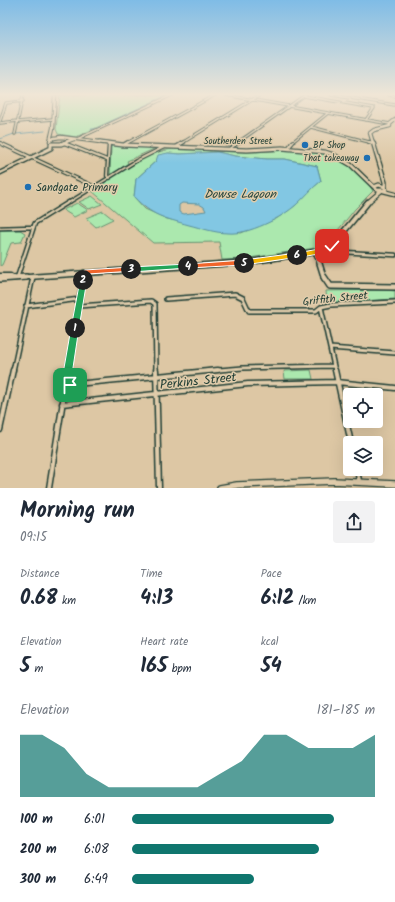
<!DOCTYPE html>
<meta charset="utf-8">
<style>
:root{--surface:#fff;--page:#f2f2f3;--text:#1f2937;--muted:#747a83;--accent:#0f766e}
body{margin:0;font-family:Kalam,sans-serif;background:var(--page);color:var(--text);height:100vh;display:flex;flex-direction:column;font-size:15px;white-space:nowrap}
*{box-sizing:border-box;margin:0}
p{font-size:13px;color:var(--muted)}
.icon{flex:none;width:22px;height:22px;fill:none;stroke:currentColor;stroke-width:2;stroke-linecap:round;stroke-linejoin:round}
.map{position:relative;height:488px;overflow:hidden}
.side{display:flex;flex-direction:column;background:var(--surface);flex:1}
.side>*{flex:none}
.fabs{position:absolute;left:343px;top:388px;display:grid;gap:8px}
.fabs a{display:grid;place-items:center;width:40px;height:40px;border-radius:4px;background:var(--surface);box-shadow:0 4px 16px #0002;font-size:20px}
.pin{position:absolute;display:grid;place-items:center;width:34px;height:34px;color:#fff;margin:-17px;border-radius:8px;box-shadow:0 2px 6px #0006}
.km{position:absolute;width:20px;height:20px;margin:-10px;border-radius:50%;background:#222;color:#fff;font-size:11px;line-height:20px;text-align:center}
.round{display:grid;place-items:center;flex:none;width:42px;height:42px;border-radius:4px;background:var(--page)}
.summary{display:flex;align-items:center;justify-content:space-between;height:68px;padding:0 20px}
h1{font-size:22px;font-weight:600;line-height:30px}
.figures{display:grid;grid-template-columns:repeat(3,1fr);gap:6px;height:68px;padding:4px 20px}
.figures div{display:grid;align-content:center}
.figures b{font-size:20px;font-weight:600}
.figures small{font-size:11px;font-weight:400}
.figures p{font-size:11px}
.chart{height:112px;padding:8px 20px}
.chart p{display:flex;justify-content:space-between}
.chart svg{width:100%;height:72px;margin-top:4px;fill:var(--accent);opacity:.7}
ul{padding:0 20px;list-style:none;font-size:13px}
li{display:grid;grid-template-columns:64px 48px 1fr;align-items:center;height:30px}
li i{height:10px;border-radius:5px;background:var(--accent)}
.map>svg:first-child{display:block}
</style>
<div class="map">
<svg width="395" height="488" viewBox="0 0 395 488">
<rect width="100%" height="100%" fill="#ddc7a4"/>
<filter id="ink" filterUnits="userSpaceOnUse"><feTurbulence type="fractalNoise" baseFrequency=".025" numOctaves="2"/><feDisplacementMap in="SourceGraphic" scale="8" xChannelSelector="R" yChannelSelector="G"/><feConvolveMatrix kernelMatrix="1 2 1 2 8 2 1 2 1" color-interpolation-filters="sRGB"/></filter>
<g filter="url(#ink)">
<path fill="#abe8ae" stroke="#659271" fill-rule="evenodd" d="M60 95H168L76 137 58 134 56 129Z
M112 146H115L156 148 127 161 128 163 113 174H110L111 147Z
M175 149C200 150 224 152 249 152 287 151 330 143 359 175 364 180 370 185 373 191L355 209 330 240 315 248 243 259 222 260 219 242 153 243 92 191C116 176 147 150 175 149ZM217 152 235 156 267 159H285L317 166 321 181 309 191 296 205 276 219 241 233 167 219 145 209 134 197 136 179 156 161 168 153 180 154Z
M92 196 102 204 89 209 79 202Z
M77 203 88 210 74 217 63 210Z
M103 211 113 219 96 227 86 218Z
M0 230H20L25 233 21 242 11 243 2 265 0 266Z
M387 290 395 291V299L327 303 326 291Z
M311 370 313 379H285L284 371Z"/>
<path fill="#82c7e3" stroke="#5a909d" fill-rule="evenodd" d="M217 152 235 156 267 159H285L317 166 321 181C312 188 305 197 297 204 282 218 248 235 228 233 215 233 201 228 189 225 164 218 152 216 134 197L136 179 156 161 158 155 168 153 180 154ZM182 203 199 204 204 207 206 211 184 214 179 212V205Z"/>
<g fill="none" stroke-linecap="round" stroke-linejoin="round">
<path stroke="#5a909d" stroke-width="1" d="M91 129H95L167 95
M16 134 45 131
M0 139 14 134"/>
<g stroke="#1f3d34" stroke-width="3.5">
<path id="minor-far4" d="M226 95 390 124
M331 95 395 105
M389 95 395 96
M304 96 374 108 366 120
M0 121 6 103 23 101
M18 122 53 119
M0 123 18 121
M311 127 373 143
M15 134 23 95
M77 139 172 95
M127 143 215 95
M182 143 260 95
M237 143 305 95
M291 143 328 113"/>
</g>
<g stroke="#1f3d34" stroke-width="4.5">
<path id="minor-far3" d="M369 142 373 143
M0 143 95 187
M64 143 107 160
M109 143 107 176 110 178
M123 145 128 142
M176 147 184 142
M288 148 293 142
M229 149 239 142
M68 203 136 161 164 147"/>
</g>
<g stroke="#1f3d34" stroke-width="5.5">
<path id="minor-far2" d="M0 228 33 227
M329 248 343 252 395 255
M17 278 35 223 69 202
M33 278V276
M83 278 84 272"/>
</g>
<g stroke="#1f3d34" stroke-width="6">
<path id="minor-far1" d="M166 299 235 294 243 298 249 311H316L321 307 331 305 395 302
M26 306 80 299
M79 306 151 301 155 304 156 371
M321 307 335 371
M330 348 395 353
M13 371 33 277
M68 371 83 277
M207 371 243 368 334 366"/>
</g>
<g stroke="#1f3d34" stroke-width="7">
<path id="minor" d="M156 370 159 488
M335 370 351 443
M66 385 218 370
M62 404 248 384 337 382 395 388
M0 430 13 370
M357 469 359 481
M49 488 68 370"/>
</g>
<g stroke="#1f3d34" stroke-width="5">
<path id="tertiary-far1" d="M383 191 395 194"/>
</g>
<g stroke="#1f3d34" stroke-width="8">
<path id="tertiary" d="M220 488 237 485 334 481 395 484"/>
</g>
<g stroke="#1f3d34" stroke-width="4.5">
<path id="secondary-far3" d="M390 126V124L395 120
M50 141 54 138 61 137 108 143
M50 141 53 128 55 95
M63 143 74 139
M373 143 370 133 374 130 390 126"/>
</g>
<g stroke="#1f3d34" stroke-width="5.5">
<path id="secondary-far2" d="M100 142 123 145 247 150 282 148 325 152 334 155 351 165 377 190H386L385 187 379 185 374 187
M373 142 385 182V187
M51 144H61L66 142
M0 173 51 148V144
M367 203 381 191"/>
</g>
<g stroke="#1f3d34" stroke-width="7">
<path id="secondary-far1" d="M316 252 324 278
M0 276H10
M14 278 249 262 321 251 332 246 368 202"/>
</g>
<g stroke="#1f3d34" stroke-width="8">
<path id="secondary" d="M324 277 330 286 395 287
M0 279 26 277"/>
</g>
<use href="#minor-far4" stroke="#e0ccab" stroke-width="1.5"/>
<use href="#minor-far3" stroke="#e0ccab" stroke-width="2"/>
<use href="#minor-far2" stroke="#e0ccab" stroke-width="2.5"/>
<use href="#minor-far1" stroke="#e0ccab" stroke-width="3"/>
<use href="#minor" stroke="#e0ccab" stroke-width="4"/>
<use href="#tertiary-far1" stroke="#e0ccab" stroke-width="2.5"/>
<use href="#tertiary" stroke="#e0ccab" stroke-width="5.5"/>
<use href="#secondary-far3" stroke="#e0ccab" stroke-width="2.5"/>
<use href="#secondary-far2" stroke="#e0ccab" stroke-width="3"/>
<use href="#secondary-far1" stroke="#e0ccab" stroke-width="4"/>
<use href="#secondary" stroke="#e0ccab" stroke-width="5"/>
</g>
</g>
<linearGradient id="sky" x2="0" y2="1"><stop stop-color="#7fbce6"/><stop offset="0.58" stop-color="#f0e6d6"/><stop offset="1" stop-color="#f0e6d6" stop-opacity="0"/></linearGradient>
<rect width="395" height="163" fill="url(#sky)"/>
<path fill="#22a559" stroke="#fff" d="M75 325 79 328 71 381 75 385 74 388 66 390 62 388 61 385 71 328Z"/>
<path fill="#22a559" stroke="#fff" d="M83 277 87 280 79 328 75 331 71 328 80 280Z"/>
<path fill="#f0652b" stroke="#fff" d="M131 267 135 269 134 271 88 274 86 282 83 283 80 280 81 272 85 270Z"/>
<path fill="#22a559" stroke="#fff" d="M188 264 192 266 188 268 131 272 128 269 131 267Z"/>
<path fill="#f0652b" stroke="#fff" d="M244 260 247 263 244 265 188 268 185 266 188 264Z"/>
<path fill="#f5b400" stroke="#fff" d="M297 253 299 254V257L244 265 241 263 244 260Z"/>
<path fill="#f5b400" stroke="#fff" d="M329 244H334L335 246 323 253 297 258 294 255 297 253 319 249Z"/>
<g fill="#1f6fb2" stroke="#e0ccab" stroke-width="1.5">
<circle cx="305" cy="145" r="4"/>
<circle cx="367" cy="158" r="4"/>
<circle cx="28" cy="187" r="4"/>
</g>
<g text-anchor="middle" stroke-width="3" stroke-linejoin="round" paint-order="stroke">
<g font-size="9" fill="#1f3d34" stroke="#e0ccab">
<text x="238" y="144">Southerden Street</text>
</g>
<g font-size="9" fill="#1f3d34" stroke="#e0ccab" text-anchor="start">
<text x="313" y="148">BP Shop</text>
<text x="359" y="161" text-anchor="end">That takeaway</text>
</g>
<g font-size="11" fill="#1f3d34" stroke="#e0ccab" text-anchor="start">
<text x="36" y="191">Sandgate Primary</text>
</g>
<g font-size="11" fill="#1f3d34" stroke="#e0ccab">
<text transform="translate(335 298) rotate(-6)" y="4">Griffith Street</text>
</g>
<g font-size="12" font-style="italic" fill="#24443d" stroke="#e0ccab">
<text x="240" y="198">Dowse Lagoon</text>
</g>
<g font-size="13" fill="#1f3d34" stroke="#e0ccab">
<text transform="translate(198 380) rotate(-6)" y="5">Perkins Street</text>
</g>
</g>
</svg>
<div class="fabs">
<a><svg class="icon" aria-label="locate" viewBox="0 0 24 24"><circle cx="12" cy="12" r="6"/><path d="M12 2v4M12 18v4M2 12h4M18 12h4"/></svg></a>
<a><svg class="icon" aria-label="layers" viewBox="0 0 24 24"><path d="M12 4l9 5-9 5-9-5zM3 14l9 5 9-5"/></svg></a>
</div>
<div class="pin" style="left:70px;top:385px;background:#1e9e55"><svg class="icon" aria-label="arrive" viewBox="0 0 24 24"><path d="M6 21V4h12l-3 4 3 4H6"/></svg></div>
<div class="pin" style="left:332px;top:246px;background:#d93025"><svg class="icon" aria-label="check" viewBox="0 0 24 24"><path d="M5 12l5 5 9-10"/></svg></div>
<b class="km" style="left:75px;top:328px">1</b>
<b class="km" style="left:83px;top:280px">2</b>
<b class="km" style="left:131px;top:269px">3</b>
<b class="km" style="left:188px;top:266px">4</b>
<b class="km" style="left:244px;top:263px">5</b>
<b class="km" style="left:297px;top:255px">6</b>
</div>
<section class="side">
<div class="summary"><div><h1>Morning run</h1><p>09:15</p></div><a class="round"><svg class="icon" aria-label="share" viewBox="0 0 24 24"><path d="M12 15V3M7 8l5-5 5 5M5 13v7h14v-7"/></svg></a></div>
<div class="figures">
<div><p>Distance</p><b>0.68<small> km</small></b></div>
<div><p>Time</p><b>4:13</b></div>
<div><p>Pace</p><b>6:12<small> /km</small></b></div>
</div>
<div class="figures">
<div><p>Elevation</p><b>5<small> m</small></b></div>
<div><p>Heart rate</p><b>165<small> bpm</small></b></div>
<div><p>kcal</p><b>54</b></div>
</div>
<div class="chart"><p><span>Elevation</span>181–185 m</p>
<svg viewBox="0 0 160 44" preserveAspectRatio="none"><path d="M0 44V6L10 6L20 14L30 30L40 38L50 38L60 38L70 38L80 38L90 30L100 22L110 6L120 6L130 14L140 14L150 14L160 6V44z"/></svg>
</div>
<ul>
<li><b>100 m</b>6:01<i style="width:83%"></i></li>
<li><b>200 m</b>6:08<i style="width:77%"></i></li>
<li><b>300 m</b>6:49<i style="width:50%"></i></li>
</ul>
</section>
